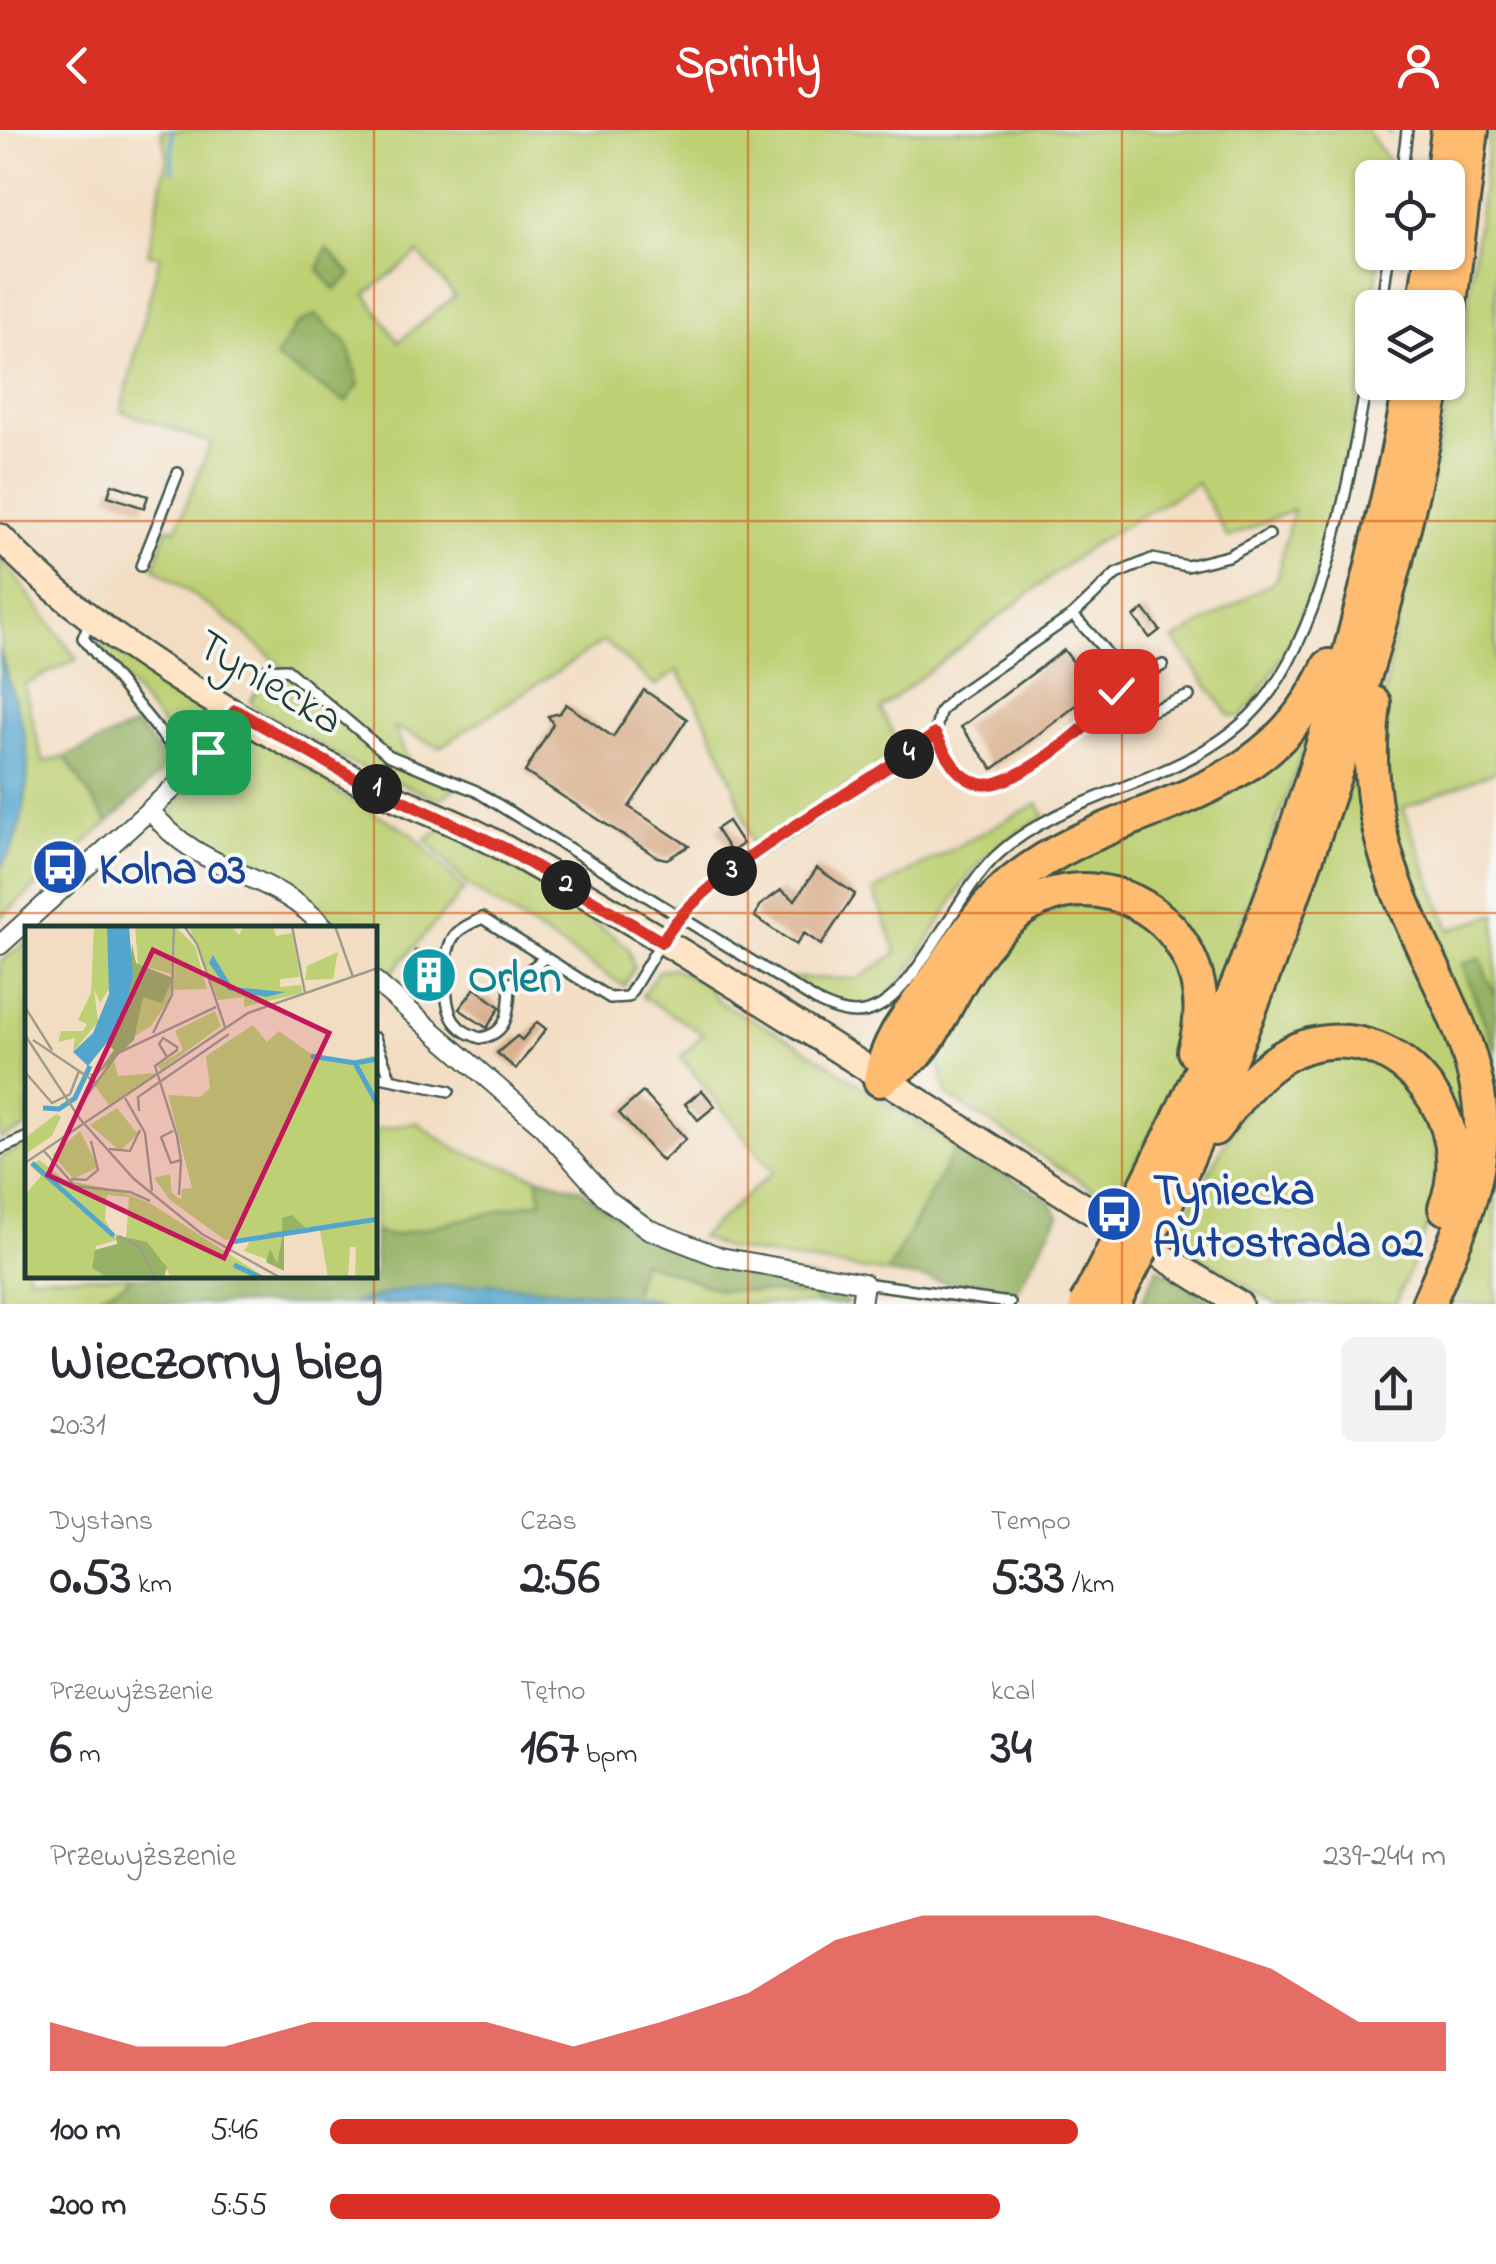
<!DOCTYPE html>
<html lang="pl">
<meta charset="utf-8">
<style>
:root{--surface:#fff;--page:#f2f2f3;--text:#2b2b33;--muted:#7c7c81;--accent:#d93025}
body{margin:0;font-family:"Indie Flower",sans-serif;background:var(--page);color:var(--text);height:100vh;display:flex;flex-direction:column;font-size:38px;white-space:nowrap}
*{box-sizing:border-box;margin:0}
p{font-size:32px;color:var(--muted)}
.icon{flex:none;width:55px;height:55px;fill:none;stroke:currentColor;stroke-width:2;stroke-linecap:round;stroke-linejoin:round}
.map{position:relative;height:1174px;overflow:hidden}
.drawer{display:flex;flex-direction:column;background:var(--surface);flex:1}
.drawer>*{flex:none}
.fabs{position:absolute;left:1355px;top:30px;display:grid;gap:20px}
.fabs a{display:grid;place-items:center;width:110px;height:110px;border-radius:15px;background:var(--surface);box-shadow:0 2px 8px #0004;font-size:50px}
.pin{position:absolute;display:grid;place-items:center;width:85px;height:85px;color:#fff;margin:-42px;border-radius:20px;box-shadow:0 5px 15px #0006}
.km{position:absolute;width:50px;height:50px;margin:-25px;border-radius:50%;background:#222;color:#fff;font-size:28px;line-height:50px;text-align:center}
.round{display:grid;place-items:center;flex:none;width:105px;height:105px;border-radius:15px;background:var(--page)}
.head{display:flex;align-items:center;justify-content:space-between;height:170px;padding:0 50px}
h1{font-size:55px;font-weight:700;line-height:75px}
.metrics{display:grid;grid-template-columns:repeat(3,1fr);gap:15px;height:170px;padding:10px 50px}
.metrics div{display:grid;align-content:center}
.metrics b{font-size:50px;font-weight:700}
.metrics small{font-size:28px;font-weight:400}
.metrics p{font-size:28px}
.chart{height:280px;padding:20px 50px}
.chart p{display:flex;justify-content:space-between}
.chart svg{width:100%;height:180px;margin-top:10px;fill:var(--accent);opacity:.7}
ul{padding:0 50px;list-style:none;font-size:32px}
li{display:grid;grid-template-columns:160px 120px 1fr;align-items:center;height:75px}
li i{height:25px;border-radius:12px;background:var(--accent)}
header{display:flex;justify-content:space-between;align-items:center;height:130px;padding:0 50px;background:var(--accent);color:#fff;font-size:45px;font-weight:700}
.map>svg:first-child{display:block}
</style>
<header><svg class="icon" aria-label="back" viewBox="0 0 24 24"><path d="M15 5l-7 7 7 7"/></svg>Sprintly<svg class="icon" aria-label="person" viewBox="0 0 24 24"><circle cx="12" cy="8" r="4"/><path d="M4 21q1-7 8-7t8 7"/></svg></header>
<div class="map">
<svg width="1496" height="1174" viewBox="0 0 1496 1174">
<rect width="100%" height="100%" fill="#f6f6f2"/>
<filter id="ink" filterUnits="userSpaceOnUse"><feTurbulence type="fractalNoise" baseFrequency=".01" numOctaves="2"/><feDisplacementMap in="SourceGraphic" scale="20" xChannelSelector="R" yChannelSelector="G"/><feConvolveMatrix kernelMatrix="1 2 1 2 8 2 1 2 1" color-interpolation-filters="sRGB"/></filter>
<filter id="wash" filterUnits="userSpaceOnUse"><feTurbulence type="fractalNoise" baseFrequency=".0048" numOctaves="4" result="noise"/><feDisplacementMap in="SourceGraphic" scale="40" xChannelSelector="R" yChannelSelector="G"/><feGaussianBlur stdDeviation="2.25" result="paint"/><feColorMatrix in="noise" values="0 0 0 0 0 0 0 0 0 0 0 0 0 0 0 0 0 1.4 0 .05"/><feComposite in="paint" operator="in"/></filter>
<g filter="url(#wash)">
<rect width="100%" height="100%" fill="#f3ddc2"/>
<path fill="#bdd073" stroke="#6e8654" stroke-width="2.5" fill-rule="evenodd" d="M161 0H1367L1395 41 1393 47 1372 48V122L1380 123C1358 270 1339 470 1241 587L1230 586 1174 510 1276 450 1293 380 1228 408 1197 353 1089 417 880 579 903 621 753 719C737 656 712 594 677 540L655 556 604 511 440 617 394 597 409 632 454 658 440 670 348 632 253 576 251 570 260 556 279 553 283 538 235 495 154 437 168 397 176 400 211 313 121 281 160 126 148 124 167 27ZM418 123 455 166 398 212 366 164Z
M1490 0H1496V641L1403 678 1450 800 1496 784V869L1480 828 1462 834 1496 921V1174H1436L1489 1027 1395 734 1376 612 1391 523 1465 197Z
M0 426 77 529 24 555 43 632 65 627 108 693 0 788Z
M103 513 202 576 208 596 188 626 100 520Z
M1313 593 1211 876 1122 761 1018 759Z
M241 605 258 608 329 653 339 664 411 703 464 760 387 848 375 838V799H340L302 761 193 709 173 688 176 673Z
M1361 623 1471 964 1447 1097 1457 994 1358 907 1238 955Z
M1038 673 1045 687C1019 702 992 718 972 742 944 776 907 868 863 877 836 883 809 861 786 848L858 849 897 823 874 761Z
M445 698 543 755 628 817 634 838 624 856 468 756 426 709Z
M1069 774C1084 776 1101 776 1115 779 1135 784 1159 804 1169 821 1221 903 1153 1000 1113 1072L948 966 938 932 942 907 960 873 1021 795Z
M27 812V998L0 1009V832Z
M673 838 705 854 718 871 796 913 956 1017 887 1143 727 1119 700 1107 773 1042 681 927 703 904 642 866 658 841Z
M1321 923 1375 930 1429 974 1443 1060 1395 1174H1276L1172 1109 1242 982 1283 938Z
M416 992 457 1020 537 1047 543 1071 391 1106 375 1102V1000Z
M27 1014 28 1146H128L129 1151 100 1165 102 1174H0V1028Z
M641 1131 718 1159 811 1165 822 1174H663L632 1167Z"/>
<path fill="#96b265" stroke="#5a784c" stroke-width="2.5" d="M327 118 352 145 335 159 318 140Z
M316 185 347 213 359 254 346 272 275 228 296 195Z
M136 595 169 635 108 693 65 627Z
M1480 828 1496 869V921L1462 834Z
M956 1017 1048 1069 1059 1085 1016 1162 887 1143Z
M537 1047 580 1059 639 1104 674 1120 826 1151 848 1174H822L810 1165 719 1159 641 1131 632 1167 488 1154 410 1159 348 1174H102L100 1166 128 1152V1147L375 1146V1102L391 1106 542 1071Z
M1158 1138 1217 1174H1140Z"/>
<path fill="#52a5cd" stroke="#387180" stroke-width="2.5" d="M0 519C5 548 18 574 24 602 33 643 25 704 0 738Z
M488 1154 651 1168 663 1174H348L410 1159Z"/>
<g fill="none" stroke-linecap="round" stroke-linejoin="round">
<path stroke="#52a5cd" stroke-width="4" d="M1387 0 1390 4
M172 42V0"/>
</g>
<g id="blocks">
<path fill="#d9b08e" d="M112 354 148 366 144 378 108 366Z
M1144 479 1160 500 1150 508 1134 487Z
M1064 520 1095 561 993 639 961 597Z
M644 560 687 589 629 677 689 716 667 729 657 727 525 642 553 594 548 586 560 583 566 574 613 607Z
M728 691 743 714 731 722 716 699Z
M817 738 855 764 821 815 804 803 796 815 755 787 759 776 781 760 795 770Z
M415 821H440L439 869 414 868Z
M475 858 500 877 487 898 459 879Z
M537 892 546 899 516 939 497 923 517 906 522 910Z
M702 960 715 976 698 990 685 974Z
M643 962 686 1009 662 1031 619 983Z"/>
</g>
</g>
<g filter="url(#ink)">
<use href="#blocks" fill-opacity="0" stroke="#3f5549" stroke-width="2.5"/>
<g fill="none" stroke-linecap="round" stroke-linejoin="round">
<g stroke="#3f5549" stroke-width="14">
<path id="lane" d="M1401 48 1407 0
M1381 178 1389 122
M141 436 178 343
M1073 485 1116 444 1152 429 1187 436 1228 426 1269 405
M90 491 83 508 177 623
M264 540 286 539 388 625 476 661 820 873C839 882 858 888 878 877 918 857 957 764 994 728 1071 653 1204 656 1271 561 1332 473 1353 326 1372 221
M1116 561 1163 535
M1102 583 1129 589 1189 566
M545 828 510 854C509 878 510 904 480 908 469 904 461 901 454 891 443 874 442 821 455 805 461 797 473 793 482 788L610 868 628 867 678 784 733 740 904 628 935 604 940 582 954 567 1073 485C1087 502 1116 526 1117 548 1120 583 1041 628 1014 648 972 664 953 639 935 604
M375 908 390 947
M375 946 449 961
M0 1019 28 1007
M864 1153 1010 1173"/>
</g>
<g stroke="#3f5549" stroke-width="22">
<path id="street" d="M150 680C202 747 269 737 326 799
M0 815 186 647 235 581
M375 851 540 994 607 1069 648 1099 720 1127 864 1153 861 1174"/>
</g>
<g stroke="#3f5549" stroke-width="30">
<path id="secondary" d="M0 407C91 505 236 588 355 649 404 674 458 691 506 719 756 860 994 1023 1239 1174"/>
</g>
<g stroke="#3f5549" stroke-width="38">
<path id="highway" d="M1442 48 1448 0
M1424 178 1432 122
M1448 188 1472 0
M1374 573C1366 635 1373 693 1395 752 1424 833 1478 905 1481 993 1483 1056 1452 1118 1428 1174
M880 950C887 908 910 884 934 851 959 815 980 778 1015 750 1123 665 1262 683 1329 536
M880 950C892 941 906 933 917 923 932 907 942 883 953 864 986 803 1036 744 1113 764 1143 772 1169 791 1184 818 1203 851 1205 885 1194 921
M1214 999C1239 965 1267 927 1310 915 1404 891 1479 994 1445 1078
M1154 1040C1277 794 1362 522 1411 252
M1177 1052C1292 794 1383 531 1435 252"/>
</g>
<use href="#lane" stroke="#fff" stroke-width="9"/>
<use href="#street" stroke="#fff" stroke-width="18"/>
<use href="#secondary" stroke="#ffe4c6" stroke-width="25"/>
<use href="#highway" stroke="#febc70" stroke-width="32"/>
<g stroke="#3f5549" stroke-width="38" stroke-linecap="butt">
<path id="highway-bridge" d="M1086 1174 1154 1040
M1113 1174 1177 1052"/>
</g>
<use href="#highway-bridge" stroke="#febc70" stroke-width="32"/>
</g>
</g>
<g fill="none" stroke-linecap="round" stroke-linejoin="round" filter="url(#ink)">
<g stroke="#fff" stroke-width="20">
<path id="route" d="M208 622 235 580 354 648 506 719 662 812C707 734 860 663 935 604 946 624 955 647 980 654 1011 662 1103 589 1116 561"/>
</g>
<use href="#route" stroke="#d93025" stroke-width="12"/>
</g>
<path fill="none" stroke="#d45610" stroke-width="2.5" stroke-opacity="0.55" d="M374 0V799M748 0V1174M1122 0V1174M0 391H1496M0 783H1496M374 1146V1174"/>
<defs>
<g id="bus-disc" transform="scale(2.875)"><circle r="9.5" fill="#1a4fb4" stroke="#f6f6f2"/><path d="M-5-6H5V4H4V6H2V4H-2V6H-4V4H-5ZM-3.5-4V0h7V-4ZM-3.5 1.2v1.5H-2V1.2ZM2 1.2v1.5H3.5V1.2Z" fill="#fff"/></g>
<g id="building-disc" transform="scale(2.875)"><circle r="9.5" fill="#0f9aa8" stroke="#f6f6f2"/><path d="M-4-6H4V6H1V3H-1V6H-4ZM-2.5-4.3h1.7v1.8h-1.7ZM.8-4.3h1.7v1.8H.8ZM-2.5-1h1.7V.8h-1.7ZM.8-1h1.7V.8H.8Z" fill="#fff"/></g>
</defs>
<g fill-rule="evenodd">
<use href="#bus-disc" x="60" y="737"/>
<use href="#building-disc" x="429" y="845"/>
<use href="#bus-disc" x="1114" y="1084"/>
</g>
<g text-anchor="middle" stroke-width="8" stroke-linejoin="round" paint-order="stroke">
<g font-size="45" fill="#1f3d34" stroke="#f6f6f2">
<text transform="translate(271 550) rotate(31)" y="16">Tyniecka</text>
</g>
<g font-size="45" font-weight="bold" fill="#164399" stroke="#f6f6f2" text-anchor="start">
<text x="99" y="753">Kolna 03</text>
<text x="1153" y="1074">Tyniecka<tspan x="1153" dy="52">Autostrada 02</tspan></text>
</g>
<g font-size="45" font-weight="bold" fill="#0d838f" stroke="#f6f6f2" text-anchor="start">
<text x="468" y="861">Orlen</text>
</g>
</g>
<g transform="translate(25 796)">
<rect width="352" height="352" fill="#f3ddc2"/>
<path d="M69 0H82L85 8 86 60 75 77 69 63 73 96 48 126 50 112 33 116 36 105H58L62 98 53 94 66 67ZM110 0H148L149 49 113 38ZM150 0 170 20 182 63 149 64ZM164 0H206L214 9 219 0H248L251 10 267 7 275 51 255 53V61L276 59 277 67 219 81V71L193 74ZM313 26 308 53 280 54 282 40ZM148 52 144 74 126 100 105 113 117 71 136 68ZM190 85 196 100 136 144 132 140 158 124 150 105ZM228 99 242 116 254 105 289 130 326 135 352 129V290L308 298 352 294V352H330L331 321H325L323 352H303L295 305 284 301 200 314 145 274 129 252 145 248 147 267 156 274 157 263 167 262 143 169 175 171 185 162 181 130ZM89 134 93 150 132 147 84 179 70 160ZM92 182 113 208 95 225 65 199ZM31 188 36 191 27 210 2 227 0 212ZM55 205 73 241 49 253 27 229ZM14 234 40 254 96 265 128 279 241 352H146L137 333 101 312 104 271 82 269 80 294 92 314 71 320 67 342 83 352H0V269L16 250 5 240ZM257 310 252 337 219 325 226 314Z" fill="#bdd073"/>
<path d="M107 18 111 37 148 52 137 77 118 71 109 114 69 152 63 148 72 147 89 124 84 120 101 87ZM267 289 285 306 259 310V345L241 336 245 323 252 337 257 311 241 307 257 305V292ZM91 309 122 316 142 341 139 352H83L67 342 70 324 92 318Z" fill="#96b265"/>
<path d="M82 0H104L108 50 96 99 63 140 48 126 68 107 84 68ZM188 29 207 61 260 66 242 71 203 64 184 37Z" fill="#52a5cd"/>
<path fill="none" stroke="#52a5cd" stroke-width="5" d="M286 130 330 137 353 133M331 139 353 179M18 182 34 183 50 172 65 140M7 237 89 310M206 316 353 293M209 339 237 352"/>
<path fill="none" stroke="#9e9d89" stroke-width="2.5" d="M159 0 172 18 200 101M267 0 280 67M310 0 328 51M0 81 27 124M128 107 147 69 149 0M0 109 55 193 109 253 177 308 256 352M8 114 54 145M142 131 134 118 138 112 152 121V124L130 140 152 210 156 234 146 237 136 211 148 205M0 146 27 177 45 168 54 145 70 156M100 172 120 207 127 265M57 176 93 127 191 81M114 185 113 171 204 108M84 223 105 225 115 204M19 225 50 260 105 266 125 275M0 237 223 87 353 42M46 253 61 254 73 244 66 215M154 269 156 234M94 310 114 321 130 352"/>
<path fill="#c2185b" fill-opacity="0.15" stroke="#c2185b" stroke-width="5" d="M128 24 304 107 199 332 23 249Z"/>
<rect width="352" height="352" fill="none" stroke="#1f3d34" stroke-width="5"/>
</g>
</svg>
<div class="fabs">
<a><svg class="icon" aria-label="locate" viewBox="0 0 24 24"><circle cx="12" cy="12" r="6"/><path d="M12 2v4M12 18v4M2 12h4M18 12h4"/></svg></a>
<a><svg class="icon" aria-label="layers" viewBox="0 0 24 24"><path d="M12 4l9 5-9 5-9-5zM3 14l9 5 9-5"/></svg></a>
</div>
<div class="pin" style="left:208px;top:622px;background:#1e9e55"><svg class="icon" aria-label="arrive" viewBox="0 0 24 24"><path d="M6 21V4h12l-3 4 3 4H6"/></svg></div>
<div class="pin" style="left:1116px;top:561px;background:#d93025"><svg class="icon" aria-label="check" viewBox="0 0 24 24"><path d="M5 12l5 5 9-10"/></svg></div>
<b class="km" style="left:377px;top:659px">1</b>
<b class="km" style="left:566px;top:755px">2</b>
<b class="km" style="left:732px;top:741px">3</b>
<b class="km" style="left:909px;top:624px">4</b>
</div>
<section class="drawer">
<div class="head"><div><h1>Wieczorny bieg</h1><p>20:31</p></div><a class="round"><svg class="icon" aria-label="share" viewBox="0 0 24 24"><path d="M12 15V3M7 8l5-5 5 5M5 13v7h14v-7"/></svg></a></div>
<div class="metrics">
<div><p>Dystans</p><b>0.53<small> km</small></b></div>
<div><p>Czas</p><b>2:56</b></div>
<div><p>Tempo</p><b>5:33<small> /km</small></b></div>
</div>
<div class="metrics">
<div><p>Przewyższenie</p><b>6<small> m</small></b></div>
<div><p>Tętno</p><b>167<small> bpm</small></b></div>
<div><p>kcal</p><b>34</b></div>
</div>
<div class="chart"><p><span>Przewyższenie</span>239–244 m</p>
<svg viewBox="0 0 160 44" preserveAspectRatio="none"><path d="M0 44V32L10 38L20 38L30 32L40 32L50 32L60 38L70 32L80 25L90 12L100 6L110 6L120 6L130 12L140 19L150 32L160 32V44z"/></svg>
</div>
<ul>
<li><b>100 m</b>5:46<i style="width:67%"></i></li>
<li><b>200 m</b>5:55<i style="width:60%"></i></li>
</ul>
</section>
